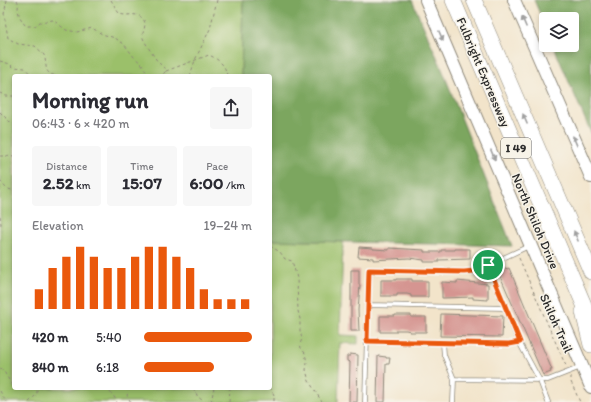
<!DOCTYPE html>
<meta charset="utf-8">
<style>
:root{--surface:#fff;--page:#f7f7f7;--text:#2b2b33;--muted:#7c7c81;--accent:#ea580c}
body{margin:0;font-family:Itim,sans-serif;background:var(--page);color:var(--text);height:100vh;display:flex;flex-direction:column;font-size:15px;white-space:nowrap}
*{box-sizing:border-box;margin:0}
p{font-size:13px;color:var(--muted)}
.icon{flex:none;width:22px;height:22px;fill:none;stroke:currentColor;stroke-width:2;stroke-linecap:round;stroke-linejoin:round}
.map{position:relative;flex:1;overflow:hidden}
.sheet{position:absolute;left:12px;top:74px;width:260px;height:316px;display:flex;flex-direction:column;background:var(--surface);border-radius:4px;box-shadow:0 2px 6px #0003}
.sheet>*{flex:none}
.tools{position:absolute;left:539px;top:12px;display:grid;gap:8px}
.tools a{display:grid;place-items:center;width:40px;height:40px;border-radius:4px;background:var(--surface);box-shadow:0 2px 6px #0003;font-size:20px}
.pin{position:absolute;display:grid;place-items:center;width:34px;height:34px;color:#fff;margin:-17px;border:2px solid #fff;border-radius:50%;box-shadow:0 1px 4px #0007}
.round{display:grid;place-items:center;flex:none;width:42px;height:42px;border-radius:4px;background:var(--page)}
.headline{display:flex;align-items:center;justify-content:space-between;height:68px;padding:0 20px}
h1{font-size:22px;font-weight:700;line-height:30px}
.figures{display:grid;grid-template-columns:repeat(3,1fr);gap:6px;height:68px;padding:4px 20px}
.figures div{display:grid;align-content:center;border-radius:4px;background:var(--page);text-align:center}
.figures b{font-size:17px;font-weight:700}
.figures small{font-size:11px;font-weight:400}
.figures p{font-size:11px}
.chart{height:112px;padding:8px 20px}
.chart p{display:flex;justify-content:space-between}
.chart svg{width:100%;height:72px;margin-top:4px;stroke:var(--accent);stroke-width:6}
ul{padding:0 20px;list-style:none;font-size:13px}
li{display:grid;grid-template-columns:64px 48px 1fr;align-items:center;height:30px}
li i{height:10px;border-radius:5px;background:var(--accent)}
.map>svg:first-child{display:block}
</style>
<div class="map">
<svg width="591" height="402" viewBox="0 0 591 402">
<rect width="100%" height="100%" fill="#f7f3e8"/>
<filter id="ink" filterUnits="userSpaceOnUse"><feTurbulence type="fractalNoise" baseFrequency=".025" numOctaves="2"/><feDisplacementMap in="SourceGraphic" scale="8" xChannelSelector="R" yChannelSelector="G"/><feConvolveMatrix kernelMatrix="1 2 1 2 8 2 1 2 1" color-interpolation-filters="sRGB"/></filter>
<filter id="wash" filterUnits="userSpaceOnUse"><feTurbulence type="fractalNoise" baseFrequency=".012" numOctaves="4" result="noise"/><feDisplacementMap in="SourceGraphic" scale="16" xChannelSelector="R" yChannelSelector="G"/><feGaussianBlur stdDeviation="0.9" result="paint"/><feColorMatrix in="noise" values="0 0 0 0 0 0 0 0 0 0 0 0 0 0 0 0 0 1.4 0 .05"/><feComposite in="paint" operator="in"/></filter>
<g filter="url(#wash)">
<rect width="100%" height="100%" fill="#f2e4ca"/>
<path fill="#9bc06a" stroke="#63764a" d="M0 0H243L241 76H14V388H270V240L343 242 340 335 358 336V344L340 343 338 402H0Z"/>
<path fill="#7ca65e" stroke="#546844" d="M243 0H412L440 64 512 246 270 240V76H241Z
M534 0H591V133L553 45H572V19H546V28Z"/>
<g id="blocks">
<path fill="#d59591" d="M359 247 373 248V249L389 250V248L424 250V252H441V250H455V249H470V259L439 260V262H424V260L409 258 373 260V258L358 257Z
M506 268 507 269 509 268 552 370H550L551 372 543 375 498 271Z
M351 270H359V285H360L358 310 359 331H351Z
M396 279H412V281H428V297H411V295L407 294H397V296H381V280H396Z
M457 281 488 284V300L473 299V297L442 298V282L457 283Z
M441 314 503 316 502 337 440 336Z
M395 315H411V317H426V332H410V331L406 330H396V332H380V316H395Z
M350 354 358 355 357 402H349L350 362 347 361V356H350Z
M378 356 386 357V358H390L389 364H386L385 402H377Z"/>
</g>
</g>
<g filter="url(#ink)">
<use href="#blocks" fill-opacity="0" stroke="#8e887a" stroke-width="1"/>
<g fill="none" stroke-linecap="round" stroke-linejoin="round">
<g stroke="#8e887a" stroke-width="5.5">
<path id="lane" d="M488 265 519 342 540 381 548 402
M368 305 505 308
M367 341 509 344 519 342
M443 343 444 355 454 379 453 402
M454 379 548 380 581 367
M365 402 369 270 464 272 475 271 529 246"/>
</g>
<g stroke="#8e887a" stroke-width="14">
<path id="secondary" d="M426 0 591 387
M514 0 591 177"/>
</g>
<g stroke="#8e887a" stroke-width="16">
<path id="highway" d="M453 0 591 321
M474 0 591 272
M583 312 591 345"/>
</g>
<path stroke="#8e887a" stroke-width="1" stroke-dasharray="3 3" stroke-linecap="butt" d="M7 0 4 14 8 38 18 44 35 46C38 49 42 52 44 55 48 66 42 74 58 76
M17 0C19 4 18 6 18 10 19 16 22 22 26 26H35L40 22 53 20 66 30 77 32 92 28 102 34 115 38 124 44 134 57 142 64 148 76
M111 0C114 4 116 10 119 13 125 18 136 11 142 18 149 24 141 32 143 38 145 43 155 58 158 62 161 66 165 65 166 71L161 76
M0 61 10 64 13 67 25 68 32 76
M166 71 209 55C218 59 226 65 227 76
M190 76 195 60 210 29 217 0
M0 93 6 96H14
M0 112 10 122 14 123
M0 156H6L14 157
M0 181 6 188 14 191
M0 216 1 224 0 228
M270 246 280 252 285 259 292 261 297 278 298 311 300 319V331L302 339 300 344 301 348 305 353 307 363 306 370 309 381 322 402
M519 258 565 364 567 366
M0 369 3 370 9 380 14 386
M571 376V382L580 402
M270 387 274 395V402
M105 388 113 395 117 402
M129 388 127 396 131 402
M193 388 198 397 202 400V402
M0 391 6 402
M29 402 37 394V388
M211 402 214 388
M229 402 230 388"/>
<use href="#lane" stroke="#fff" stroke-width="4"/>
<use href="#secondary" stroke="#fff" stroke-width="12"/>
<use href="#highway" stroke="#fff" stroke-width="15"/>
</g>
<defs><path id="oneway-solid" d="M-6-.8H1V-3.2L6.5 0L1 3.2V.8H-6Z"/></defs>
<g fill="#a0a0a0">
<use href="#oneway-solid" transform="translate(524 22) rotate(-113)"/>
<use href="#oneway-solid" transform="translate(441 36) rotate(67)"/>
<use href="#oneway-solid" transform="translate(525 119) rotate(-113)"/>
<use href="#oneway-solid" transform="translate(575 141) rotate(-113)"/>
<use href="#oneway-solid" transform="translate(493 155) rotate(67)"/>
<use href="#oneway-solid" transform="translate(576 236) rotate(-113)"/>
</g>
</g>
<g fill="none" stroke-linecap="round" stroke-linejoin="round" filter="url(#ink)">
<g stroke="#fff" stroke-width="8">
<path id="route" d="M488 265 520 342 509 344 367 341 369 270 464 272 474 271Z"/>
</g>
<use href="#route" stroke="#ea580c" stroke-width="5"/>
</g>
<g text-anchor="middle" stroke-width="3" stroke-linejoin="round" paint-order="stroke">
<rect fill="#f7f3e8" stroke="#686764" stroke-width="1" x="501" y="138" width="30" height="20" rx="3"/>
<g font-size="12" font-weight="bold" fill="#2b2b2b">
<text x="516" y="152">I 49</text>
</g>
<g font-size="13" fill="#2b2b2b" stroke="#f7f3e8">
<text transform="translate(484 72) rotate(67)" y="5">Fulbright Expressway</text>
<text transform="translate(536 221) rotate(67)" y="5">North Shiloh Drive</text>
<text transform="translate(557 323) rotate(66)" y="5">Shiloh Trail</text>
</g>
</g>
</svg>
<div class="tools">
<a><svg class="icon" aria-label="layers" viewBox="0 0 24 24"><path d="M12 4l9 5-9 5-9-5zM3 14l9 5 9-5"/></svg></a>
</div>
<div class="pin" style="left:488px;top:265px;background:#1e9e55"><svg class="icon" aria-label="arrive" viewBox="0 0 24 24"><path d="M6 21V4h12l-3 4 3 4H6"/></svg></div>
<section class="sheet">
<div class="headline"><div><h1>Morning run</h1><p>06:43 · 6 × 420 m</p></div><a class="round"><svg class="icon" aria-label="share" viewBox="0 0 24 24"><path d="M12 15V3M7 8l5-5 5 5M5 13v7h14v-7"/></svg></a></div>
<div class="figures">
<div><p>Distance</p><b>2.52<small> km</small></b></div>
<div><p>Time</p><b>15:07</b></div>
<div><p>Pace</p><b>6:00<small> /km</small></b></div>
</div>
<div class="chart"><p><span>Elevation</span>19–24 m</p>
<svg viewBox="0 0 160 44" preserveAspectRatio="none"><path d="M5 44V32M15 44V19M25 44V12M35 44V6M45 44V12M55 44V19M65 44V19M75 44V12M85 44V6M95 44V6M105 44V12M115 44V19M125 44V32M135 44V38M145 44V38M155 44V38"/></svg>
</div>
<ul>
<li><b>420 m</b>5:40<i style="width:100%"></i></li>
<li><b>840 m</b>6:18<i style="width:65%"></i></li>
</ul>
</section>
</div>
